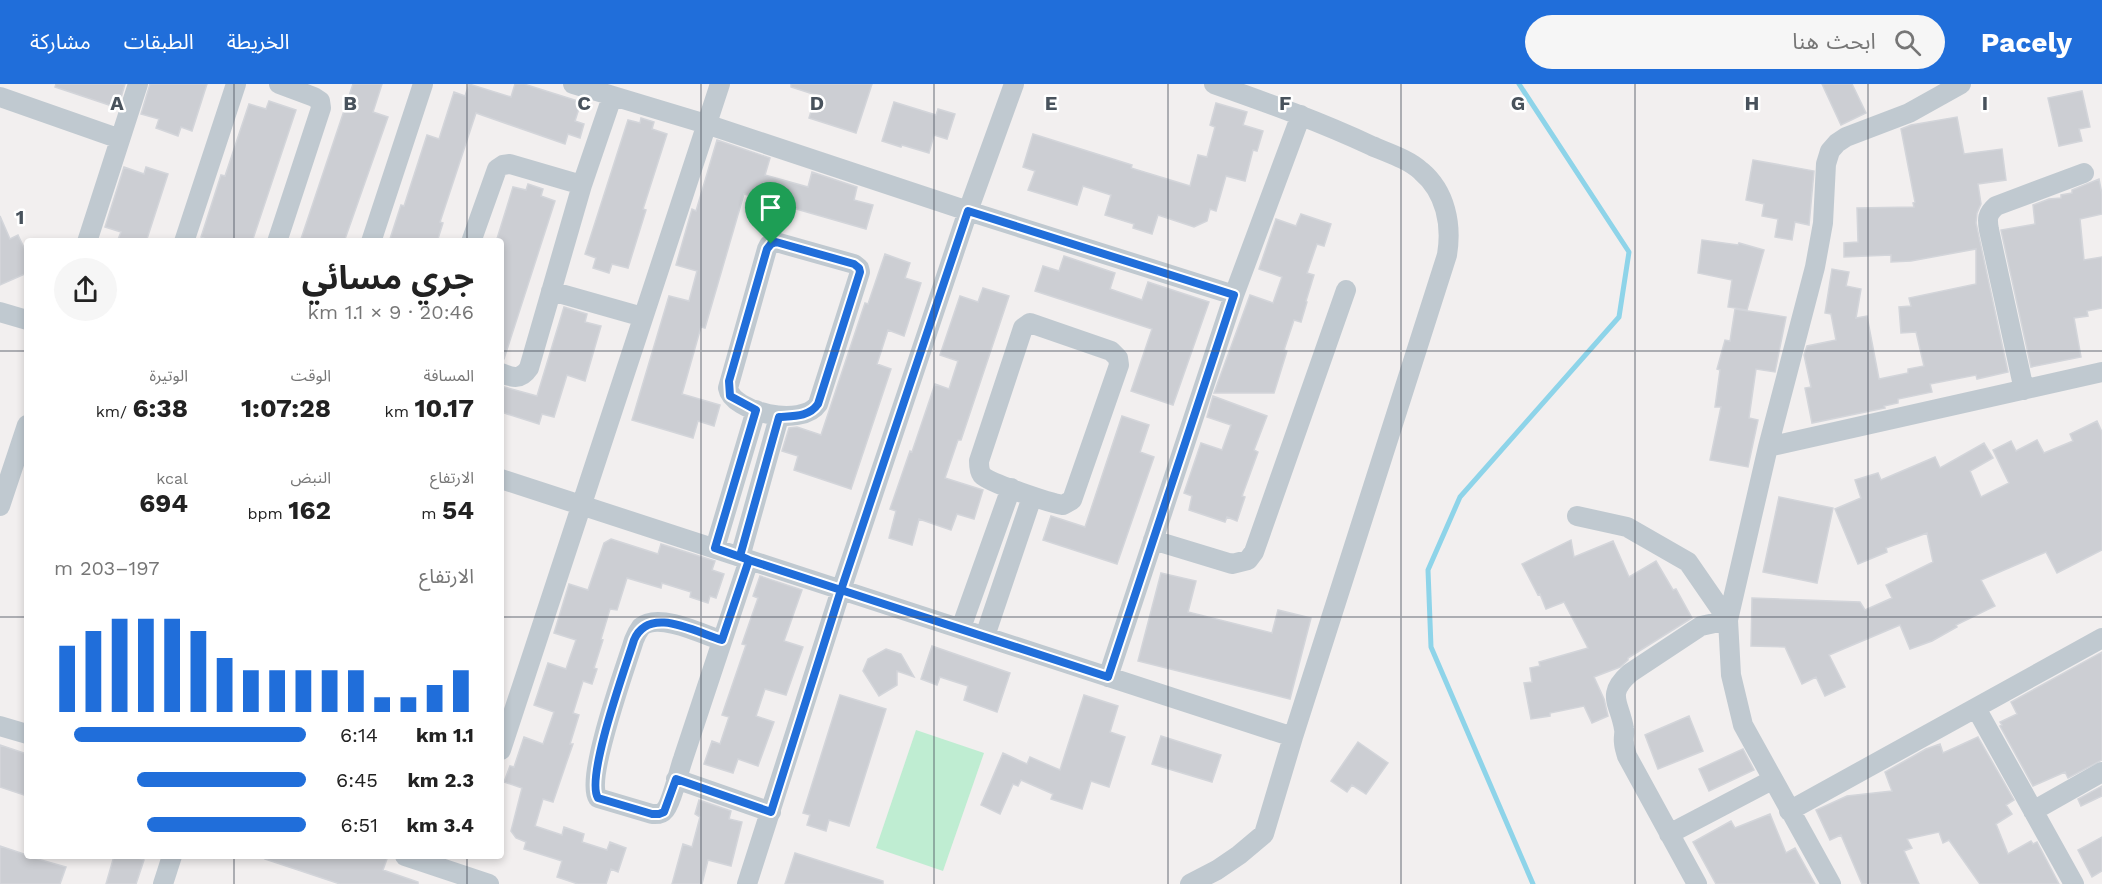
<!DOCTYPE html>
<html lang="ar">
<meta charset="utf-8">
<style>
:root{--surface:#fff;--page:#f6f6f6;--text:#222;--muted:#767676;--accent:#206eda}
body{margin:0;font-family:"Work Sans","Noto Sans Arabic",sans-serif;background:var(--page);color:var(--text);direction:rtl;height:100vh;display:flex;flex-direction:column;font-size:22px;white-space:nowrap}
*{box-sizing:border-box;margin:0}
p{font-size:20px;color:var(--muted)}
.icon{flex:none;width:33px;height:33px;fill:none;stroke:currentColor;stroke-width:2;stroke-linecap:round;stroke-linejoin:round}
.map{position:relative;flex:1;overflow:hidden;direction:ltr}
.panel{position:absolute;left:24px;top:154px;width:480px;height:621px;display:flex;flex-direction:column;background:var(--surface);border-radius:6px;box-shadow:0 3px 9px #0003;direction:rtl}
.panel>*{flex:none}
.pin{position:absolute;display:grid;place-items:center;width:51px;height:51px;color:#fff;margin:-62px -26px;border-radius:50% 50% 50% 0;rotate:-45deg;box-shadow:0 0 6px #0007}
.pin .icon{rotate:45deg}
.round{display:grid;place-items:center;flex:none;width:63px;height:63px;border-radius:32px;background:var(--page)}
.summary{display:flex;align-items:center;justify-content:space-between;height:102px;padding:0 30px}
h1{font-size:33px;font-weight:700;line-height:45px}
.metrics{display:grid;grid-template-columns:repeat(3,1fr);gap:9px;height:102px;padding:6px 30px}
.metrics div{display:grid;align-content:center}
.metrics b{font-size:26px;font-weight:700}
.metrics small{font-size:16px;font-weight:400}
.metrics p{font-size:16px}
.chart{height:168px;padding:12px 30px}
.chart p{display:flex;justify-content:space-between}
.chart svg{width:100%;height:108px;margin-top:6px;stroke:var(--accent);stroke-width:6}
ul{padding:0 30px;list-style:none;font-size:20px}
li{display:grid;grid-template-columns:96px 72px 1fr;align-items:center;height:45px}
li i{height:15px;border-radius:8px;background:var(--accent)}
header{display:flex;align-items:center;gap:36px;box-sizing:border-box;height:84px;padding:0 30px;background:var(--accent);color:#fff}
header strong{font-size:28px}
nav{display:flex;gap:33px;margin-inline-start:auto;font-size:21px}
.search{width:420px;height:54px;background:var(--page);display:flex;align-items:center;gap:15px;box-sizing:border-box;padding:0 21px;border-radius:33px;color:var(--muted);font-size:22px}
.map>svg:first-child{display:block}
</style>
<header>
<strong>Pacely</strong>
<div class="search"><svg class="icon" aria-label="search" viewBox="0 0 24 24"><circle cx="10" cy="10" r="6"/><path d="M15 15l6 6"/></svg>ابحث هنا</div>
<nav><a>الخريطة</a><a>الطبقات</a><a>مشاركة</a></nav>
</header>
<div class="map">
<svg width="2102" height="800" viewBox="0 0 2102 800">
<rect width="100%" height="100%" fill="#f2efef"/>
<path fill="#bfedd2" d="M916 646 984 669 943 787 876 764Z"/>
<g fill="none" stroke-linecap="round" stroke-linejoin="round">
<path stroke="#8ed4e9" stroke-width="5" d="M1519 0 1629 168 1619 233 1460 413 1428 486 1431 563 1533 800"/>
</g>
<path fill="#ccced3" stroke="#d3d5da" stroke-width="1.5" d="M56 0H125L118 24 55 3Z
M150 0H207L192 47 181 43 178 52 156 44 159 35 141 30Z
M353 0H382L373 28 388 33 344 158H310L301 155Z
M469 0 511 13 515 0H524L581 18 575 37 584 40 580 54 568 50 565 60 476 29 440 138 443 139 437 158H389L401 121 404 122 427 51 439 55 454 8 465 12Z
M791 0H872L856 49 809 34 816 11 791 3Z
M1822 0H1852L1866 29 1841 41Z
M2082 7 2090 43 2079 45 2082 57 2059 62 2048 14Z
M269 17 296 26 252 158H213L201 153 221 91 225 92 249 20 266 25Z
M894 18 936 31 938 25 955 30 947 55 934 51 929 69 902 61 901 63 882 57Z
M1216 19 1247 28 1243 41 1263 47 1257 67 1253 66 1245 97 1226 92 1216 127 1210 125 1207 137 1194 143 1158 131 1152 150 1133 144 1134 140 1105 131 1111 111 1083 102 1077 121 1028 106 1035 87 1023 83 1033 50 1132 81 1131 84 1190 102 1198 71 1207 73 1215 43 1210 41Z
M1957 33 1964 70 2002 65 2006 96 1978 100 1981 120 1977 129 1976 139 2008 288 1977 295 1976 291 1930 300 1932 308 1898 315V319L1884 322 1885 324 1812 339 1805 304 1811 303 1804 271 1807 262 1836 256 1831 230 1825 229 1832 185 1849 188 1846 202 1861 205 1856 234 1867 232 1879 295 1908 289V285L1924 282 1916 248 1901 249 1899 223 1911 222 1909 214 1976 200V165L1911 177 1891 178V171L1844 173V159L1858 158 1857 124 1914 123 1913 119 1915 118 1901 45 1911 41Z
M641 34 654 38 652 45 667 50 643 125 646 126 628 184 612 180 609 189 593 184 596 174 585 170 628 36 640 39Z
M717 56 770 74 765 91 808 103 812 88 857 103 854 116 873 121 866 145 744 110 705 244 701 243 682 310 720 321 714 342 698 337 693 354 632 336 669 212 689 217 697 187 676 181 692 125 696 127Z
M1753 76 1814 87 1809 141 1795 138 1792 156 1775 153 1778 135 1762 132 1764 120 1746 116Z
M124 83 144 90 146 83 168 90 146 158H117L121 148 105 143Z
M2099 95 2102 110V130L2080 135 2084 176 2102 173V224L2087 227 2088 232 2074 234 2081 273 2031 283 2001 146 2035 140 2033 121 2049 115 2061 114V111L2072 109V106Z
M528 100 543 105 541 112 555 117 504 275H501V158H496L513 103 526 106Z
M1301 130 1331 140 1324 162 1317 160 1307 189 1314 191 1306 217 1307 218 1301 238 1294 236 1284 266 1287 267 1274 309H1214L1250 211 1273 219 1282 193 1259 185 1276 135 1296 142Z
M0 132 10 155 18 151 27 170V189L0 201Z
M1702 156 1738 161 1739 159 1764 166 1747 226 1728 223 1732 196 1698 189Z
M885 170 910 179 905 194 921 199 904 252 888 246 877 280 891 285 851 405 794 386 798 372 782 367 789 344 797 343 821 351 865 219 868 220Z
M1064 172 1115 189 1110 205 1142 216 1148 198 1209 218 1173 321 1131 307 1152 245 1035 207 1043 182 1059 187Z
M983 204 1009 212 961 356H958L945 394 983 406 974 435 957 430 951 446 919 435 912 461 889 454 896 427 890 425 910 367 912 368 935 300 949 305 958 277 940 271 960 212 978 218Z
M564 223 587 230 585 238 601 242 585 297 567 291 554 333 542 330 539 340 501 328V302L537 312Z
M1735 225 1786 233 1775 288 1756 285 1749 334 1758 336 1748 383 1710 376 1721 323H1715L1720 286 1717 285 1725 256 1730 257Z
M1213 312 1267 332 1254 366 1258 368 1242 412 1245 413 1237 437 1227 433 1225 438 1189 426 1192 412 1184 409 1201 359 1222 366 1231 341 1207 333Z
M1122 332 1149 341 1140 368 1154 373 1117 480 1043 456 1051 432 1085 443Z
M2097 337 2102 348V466L2057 489 2046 468 1981 496 1995 522 1956 541 1957 543 1932 557 1910 565 1900 541 1829 571 1845 603 1825 612 1816 593 1802 600 1785 563 1751 562 1752 514 1860 518 1865 526 1892 514 1886 501 1933 478 1927 449 1886 464 1887 468 1858 480 1835 425 1861 414 1855 396 1878 389 1881 396 1935 373 1940 384 1984 359 1993 374 1970 387 1981 413 2009 399 1993 366 2011 357 2016 367 2037 356 2044 369 2073 357 2070 350Z
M1779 413 1833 424 1817 499 1763 488Z
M611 455 658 470 661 460 715 477 712 486 724 490 716 514 710 512 708 519 690 513 691 508 662 499 661 504 627 494 617 526 610 525 601 555 603 556 594 584 597 585 592 600 583 597 573 629 579 631 570 660H573L567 677 553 718 543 715 535 742 562 751 564 743 584 750 582 758 607 766 610 758 626 764 618 788 611 785 606 800H578L557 793 562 777 524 765 526 758 516 754 511 747 522 704 504 698 510 682 514 683 524 653 543 660 554 628 534 621 548 579 566 585 576 556 554 549 569 500 588 506 604 459Z
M1571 456 1574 473 1613 457 1629 493 1656 477 1673 506 1676 505 1692 534 1628 574V576L1620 583 1594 593 1604 615 1608 632 1592 639 1584 622 1550 629V632L1531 635 1524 599 1532 598 1530 584 1540 582 1539 578 1588 564 1564 518 1546 525 1540 510 1538 511 1522 480Z
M1161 489 1196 497 1188 528 1272 549 1278 526 1311 534 1290 615 1138 577Z
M760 492 802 506 784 557 803 563 786 611 765 605 756 632 774 638 758 682 738 675 733 689 704 680 712 657 720 660 729 633 722 631 746 561 742 560 758 514 753 512Z
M932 562 1010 589 997 628 964 616 968 602 940 593 937 601 921 595Z
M886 565 901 570 914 593 897 587V601L879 612 863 587 868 575Z
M2102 568V676L2068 694 2065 688 2033 702 2000 642 2002 641 2000 638 2017 630 2011 618Z
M840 611 886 625 849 742 829 736 826 747 807 741 810 731 803 729Z
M1084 611 1118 622 1110 648 1125 653 1109 703 1091 697 1082 725 1051 715 1053 710 1021 696 1018 702 1013 700 1000 730 981 721 1003 669 1027 680 1030 673 1060 686Z
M1689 632 1703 667 1658 685 1645 651Z
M1161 652 1221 671 1212 698 1152 680Z
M1978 653 2014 716 2006 721 2012 730 1996 740 2008 770 2031 757 2033 760 2037 758 2059 800H1980L1949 756 1943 759 1939 748 1907 755 1912 764 1904 767 1919 800H1862L1841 751 1830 756 1816 726 1847 712 1892 707 1885 688 1926 665 1940 660 1943 669Z
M1358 658 1388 679 1366 710 1352 701 1347 708 1331 697Z
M0 661 27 670V712L0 703Z
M1743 665 1754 686 1709 707 1699 685Z
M2102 702V712L2081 722 2078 715Z
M699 716 731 727 729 735 742 738 731 782 708 776 702 800H672L683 760 692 763 700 733 695 730Z
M1770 730 1786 769 1795 764 1815 800H1716L1693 758 1731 737 1735 744Z
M2102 753V787L2092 793 2078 766Z
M0 762 27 771V772L66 783 60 800H0Z
M795 769 883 797V800H785Z
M114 772H132L144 776 136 800H106Z
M266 772H388L383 786 418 798V800H340L265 775Z"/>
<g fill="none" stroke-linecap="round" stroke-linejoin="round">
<path stroke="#c0c9d0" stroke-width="20" d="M573 0 706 40 968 127 841 506 747 800
M1014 0 968 127 1234 211
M0 13 120 55
M87 158 138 0
M184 158 236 0
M277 158 321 24 320 17 314 13 279 0
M371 158 423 0
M471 158 497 85 503 81 510 80 582 101
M776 158 854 180 859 184 860 188 818 320C802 344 732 328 728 304L767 165 769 161Z
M551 207 643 233
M0 228 27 236
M1030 239 1111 267 1118 274 1119 281 1072 416 1063 421C1050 419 989 399 982 391 979 387 979 382 979 377L1023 244Z
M501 289C513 294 521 296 529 284L582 101 612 13
M2024 306 1989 146C1987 135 1987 130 1996 122L2084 89
M1768 363 2102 288
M501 395 1293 653
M0 422 27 341
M1577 432 1627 443 1688 478 1728 536 1701 542 1630 589C1605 611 1620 619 1624 645 1625 649 1623 654 1624 659 1624 663 1626 668 1627 672L1697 800
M1153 456 1232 480 1248 476 1254 468 1346 206
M715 464 756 326
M740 473 779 333
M961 544 1011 404
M985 552 1032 413
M722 557C703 550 658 528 641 543 638 547 636 551 634 556 626 582 585 694 598 714L652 730C656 730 661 731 664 727 671 721 679 686 683 675 705 609 727 542 749 476
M1108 593 1234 211 1301 31
M1976 624 2074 800
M0 642 27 650
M501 666 720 0
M676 695 771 728
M1789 727 2102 554
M2033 727 2102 688
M1669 750 1772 696
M405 772 489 800
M163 800 172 772
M1190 800 1217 786 1239 771 1264 750 1293 653 1447 171C1452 141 1446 108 1421 87 1408 75 1388 69 1372 62 1321 38 1268 19 1214 0
M1831 800 1743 641 1731 591 1728 536 1768 363 1815 183 1823 139 1826 80 1830 67 1837 59 1846 53 1909 29 1961 0"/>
</g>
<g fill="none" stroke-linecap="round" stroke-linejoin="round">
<g stroke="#fff" stroke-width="12">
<path id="route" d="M771 160 767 165 729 297 730 312 756 326 715 464 749 476 722 556C695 548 649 521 634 556 626 582 585 694 598 714L652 730H659L664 728 676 695 771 728 841 506 1108 593 1234 211 968 127 841 506 749 476 740 472 779 333C794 332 809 333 818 320L860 188 859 184 854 180 776 158 771 160"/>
</g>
<use href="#route" stroke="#206eda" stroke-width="8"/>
</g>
<path fill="none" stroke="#48525c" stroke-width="1.5" stroke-opacity="0.55" d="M234 0V158M467 0V158M701 0V800M934 0V800M1168 0V800M1401 0V800M1635 0V800M1868 0V800M0 267H27M501 267H2102M0 533H27M501 533H2102M234 772V800M467 772V800"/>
<g font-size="20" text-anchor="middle" font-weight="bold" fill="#48525c" stroke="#fff" stroke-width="5" stroke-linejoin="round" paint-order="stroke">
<text x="117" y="26">A</text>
<text x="350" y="26">B</text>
<text x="584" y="26">C</text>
<text x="817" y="26">D</text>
<text x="1051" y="26">E</text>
<text x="1285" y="26">F</text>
<text x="1518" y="26">G</text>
<text x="1752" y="26">H</text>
<text x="1985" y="26">I</text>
<text x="20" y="140">1</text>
</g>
</svg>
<div class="pin" style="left:771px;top:160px;background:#1e9e55"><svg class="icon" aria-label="arrive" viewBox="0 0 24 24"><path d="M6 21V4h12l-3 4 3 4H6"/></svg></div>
<section class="panel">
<div class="summary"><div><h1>جري مسائي</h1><p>20:46 · 9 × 1.1 km</p></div><a class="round"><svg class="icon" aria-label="share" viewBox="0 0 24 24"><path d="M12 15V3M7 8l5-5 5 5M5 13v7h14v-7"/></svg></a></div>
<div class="metrics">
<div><p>المسافة</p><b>10.17<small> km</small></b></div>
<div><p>الوقت</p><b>1:07:28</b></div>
<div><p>الوتيرة</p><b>6:38<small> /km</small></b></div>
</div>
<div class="metrics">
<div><p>الارتفاع</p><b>54<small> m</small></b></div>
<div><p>النبض</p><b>162<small> bpm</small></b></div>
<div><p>kcal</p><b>694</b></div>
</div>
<div class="chart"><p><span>الارتفاع</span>197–203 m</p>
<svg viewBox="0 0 160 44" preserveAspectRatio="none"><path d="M5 44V17M15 44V11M25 44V6M35 44V6M45 44V6M55 44V11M65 44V22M75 44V27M85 44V27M95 44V27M105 44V27M115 44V27M125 44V38M135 44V38M145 44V33M155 44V27"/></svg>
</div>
<ul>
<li><b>1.1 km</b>6:14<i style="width:92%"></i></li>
<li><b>2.3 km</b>6:45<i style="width:67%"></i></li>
<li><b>3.4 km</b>6:51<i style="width:63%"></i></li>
</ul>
</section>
</div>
